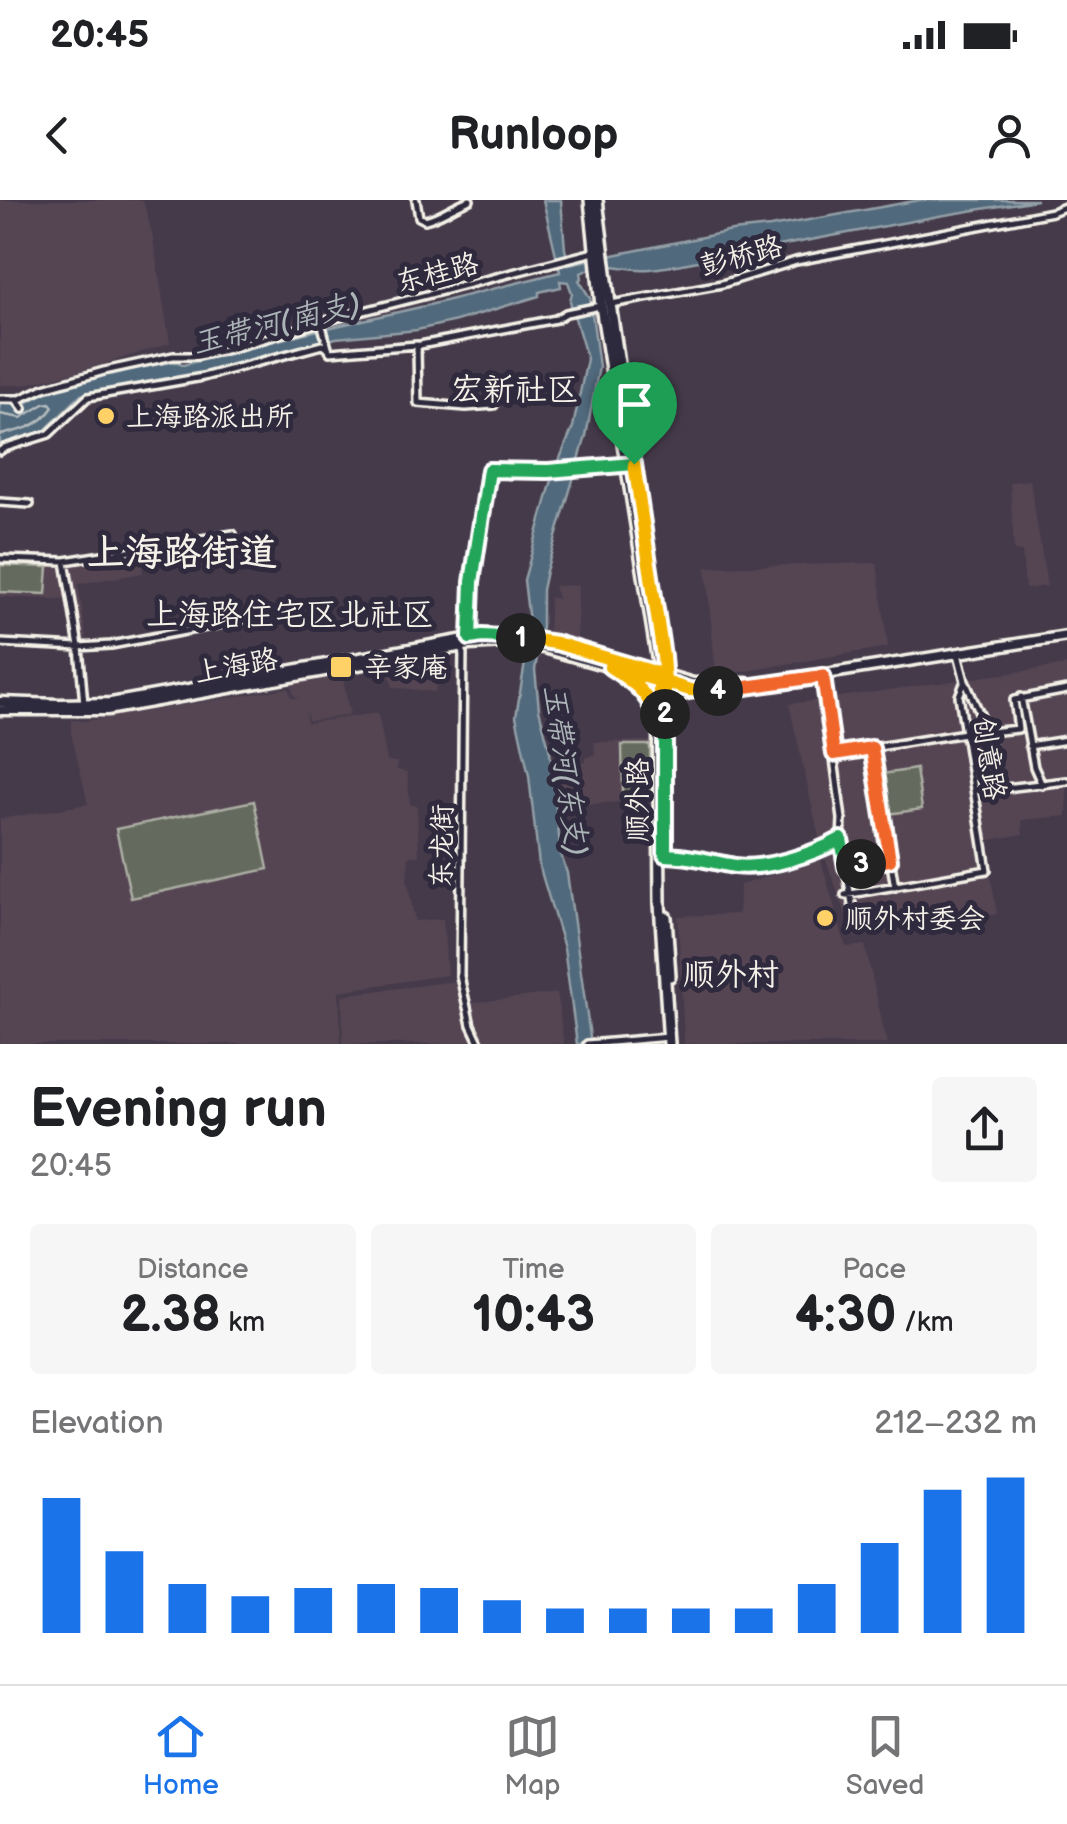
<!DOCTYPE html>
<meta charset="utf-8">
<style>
:root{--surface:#fff;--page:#f6f6f6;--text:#202124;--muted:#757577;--line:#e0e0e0;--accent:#1a73e8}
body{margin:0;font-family:"Balsamiq Sans","LXGW WenKai TC",sans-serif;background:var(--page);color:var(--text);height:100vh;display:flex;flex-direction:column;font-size:38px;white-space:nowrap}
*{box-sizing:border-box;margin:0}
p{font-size:32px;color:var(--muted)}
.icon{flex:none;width:55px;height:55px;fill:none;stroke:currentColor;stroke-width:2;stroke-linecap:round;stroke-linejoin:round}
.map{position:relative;height:844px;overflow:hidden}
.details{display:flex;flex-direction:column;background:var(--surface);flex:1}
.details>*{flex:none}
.pin{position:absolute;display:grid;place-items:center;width:85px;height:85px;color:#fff;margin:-102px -42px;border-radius:50% 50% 50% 0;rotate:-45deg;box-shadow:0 0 10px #0007}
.pin .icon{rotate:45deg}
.km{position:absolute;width:50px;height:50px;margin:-25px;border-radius:50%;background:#222;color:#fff;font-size:28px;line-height:50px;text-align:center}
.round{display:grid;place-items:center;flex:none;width:105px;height:105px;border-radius:10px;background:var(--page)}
.head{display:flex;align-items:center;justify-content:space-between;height:170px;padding:0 30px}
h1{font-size:55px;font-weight:600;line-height:75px}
.stats{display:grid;grid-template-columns:repeat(3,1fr);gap:15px;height:170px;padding:10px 30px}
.stats div{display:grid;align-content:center;border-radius:10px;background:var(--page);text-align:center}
.stats b{font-size:50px;font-weight:600}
.stats small{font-size:28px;font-weight:400}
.stats p{font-size:28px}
.chart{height:280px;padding:20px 30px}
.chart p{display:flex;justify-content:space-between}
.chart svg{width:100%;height:180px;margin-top:10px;stroke:var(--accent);stroke-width:6}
.status{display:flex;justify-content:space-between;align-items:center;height:70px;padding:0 50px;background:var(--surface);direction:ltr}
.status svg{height:28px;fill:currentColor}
header{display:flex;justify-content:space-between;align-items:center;height:130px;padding:0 30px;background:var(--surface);font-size:45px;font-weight:600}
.dock{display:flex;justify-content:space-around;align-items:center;height:140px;border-top:2px solid var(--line);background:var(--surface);font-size:28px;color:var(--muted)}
.dock a{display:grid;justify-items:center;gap:5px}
.dock .current{color:var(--accent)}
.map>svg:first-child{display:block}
</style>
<div class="status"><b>20:45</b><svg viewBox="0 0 49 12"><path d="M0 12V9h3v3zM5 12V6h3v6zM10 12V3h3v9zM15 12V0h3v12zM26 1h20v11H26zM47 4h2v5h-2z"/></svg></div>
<header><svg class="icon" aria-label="back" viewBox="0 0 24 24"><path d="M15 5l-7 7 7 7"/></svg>Runloop<svg class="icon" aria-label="person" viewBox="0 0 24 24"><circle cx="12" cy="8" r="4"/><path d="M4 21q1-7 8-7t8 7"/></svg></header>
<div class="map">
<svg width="1067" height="844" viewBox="0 0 1067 844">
<rect width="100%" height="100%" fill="#453a4a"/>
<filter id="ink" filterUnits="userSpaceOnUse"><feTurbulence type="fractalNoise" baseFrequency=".01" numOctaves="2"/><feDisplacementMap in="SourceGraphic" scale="20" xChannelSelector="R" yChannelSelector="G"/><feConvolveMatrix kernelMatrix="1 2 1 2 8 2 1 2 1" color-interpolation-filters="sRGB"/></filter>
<g filter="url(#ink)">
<path fill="#544553" d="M0 0H143L152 33 170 143 98 166 23 185H0Z
M1030 280 1047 386 1025 389 1022 352 1014 351 1010 282Z
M140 351 143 373 78 384 87 442 77 443 70 400 0 397V360L64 363Z
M877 363 888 447 716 476 706 367Z
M578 385 577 443 548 434 550 397 558 399 554 386Z
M440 457 435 492 393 487 386 466Z
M1067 465V616L1022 620 1023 634 985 641 997 714 855 738 822 650 789 504Z
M342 474 350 515 309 521 305 511 307 523 378 513 387 561 397 562V570L407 572 410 604 417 606 419 656H409L407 680 415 721 443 719 447 775 339 791 341 844H0V619L88 604 71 533V520L86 521 288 488 292 498 301 497 294 496 291 484Z
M653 541 651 599 562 607 559 574 577 572 576 563 586 562V558L595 554 594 542Z
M821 660 846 747 865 745 887 844H684L678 716 738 714 740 685Z
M456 781 461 804 557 793 564 844H343L342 795Z"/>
<path fill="#656b5e" stroke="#acaea3" stroke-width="2.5" d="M0 365 48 367 46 394 0 392Z
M622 545H650L651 593H623Z
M916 569 922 609 888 614 882 574Z
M254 601 268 669 131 698 116 629Z"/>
<path fill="#51697c" stroke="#929fa7" stroke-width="2.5" d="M543 0H561L565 49 569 64 732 31 770 27 920 0H1037L939 16 666 67C657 68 648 70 640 69 617 68 604 61 581 73L582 78 579 80 590 98 599 167 586 236 546 371 542 390V427L535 470 539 509 550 552 561 655 567 673 591 844H577L564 748 539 665 529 576 516 516 526 457 529 422 524 380 554 273 573 227 587 159 570 101 572 93 568 82 560 81 561 87 539 92V96L456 121 417 130 336 138 216 172 81 195 39 236 0 245V204L15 205 19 209C49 182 118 173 158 164L174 162 183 165 301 134 425 106 560 72Z"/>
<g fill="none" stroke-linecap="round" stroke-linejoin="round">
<path stroke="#b3bbbd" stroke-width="2.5" d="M0 214 21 218 44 204 50 203 53 207C40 227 22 230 0 235"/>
<g stroke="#f4f1e8" stroke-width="12">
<path id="minor" d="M416 0 419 17 425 20C442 16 454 5 470 0
M611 104 722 84 796 61 1052 12 1067 6
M321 122 328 148
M0 199H20L44 188 104 171 173 156H198L229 149 321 122 594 52
M16 199 23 209
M494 205 466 207 418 203 417 148 420 145 556 119 566 113 600 106
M0 251 4 248 49 234 88 197 203 177 322 145 328 148 330 152 417 145
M0 302 30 304
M0 359 65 361 233 334
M65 361 79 447 84 504
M470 438 472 383 489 270 548 271 626 265
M0 443 79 447 111 445 248 419
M463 446 460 776 471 825 480 844
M823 476 842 619 841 639 852 704
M966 483 988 532 997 589 1067 581
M1021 497 1034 567 1042 585
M989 532 1018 529 1014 500 1067 490
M1029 546 1067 540
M871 548 895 687
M835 554 965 533
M975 590 996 586
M665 655C690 655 711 662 735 666 765 670 814 654 841 639
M846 667 890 660
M845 695 987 670 959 496 965 481 958 454
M587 844 669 837"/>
</g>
<g stroke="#f4f1e8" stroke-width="15">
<path id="secondary" d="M618 472 644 492 657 518
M0 502 59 504 111 503 482 436H510L556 443 693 483H747
M0 510H107L469 445 505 443 544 448 690 490 718 491 1067 436
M667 515C671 501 677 495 691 493"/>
</g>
<g stroke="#f4f1e8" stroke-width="16">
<path id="primary" d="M590 0 601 106 658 463 660 703 669 844
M597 0 610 104 655 402
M664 472 665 517
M666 717 670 776"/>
</g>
<use href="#minor" stroke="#2f2a3d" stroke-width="5"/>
<use href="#secondary" stroke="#2f2a3d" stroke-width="8"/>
<use href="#primary" stroke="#2f2a3d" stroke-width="9"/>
</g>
</g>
<g fill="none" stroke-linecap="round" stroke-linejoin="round" filter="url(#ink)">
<g stroke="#fff" stroke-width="20">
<path id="split-1" d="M521 438 482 436 470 438 472 382 489 270 548 271 634 264"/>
</g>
<g stroke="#fff" stroke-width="20">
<path id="split-2" d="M521 438 556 443 658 473 659 481 610 467C638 485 651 495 659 528V481L665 482V514"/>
</g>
<g stroke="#fff" stroke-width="20">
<path id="split-3" d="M665 514V655C690 655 711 662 735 666 766 670 814 654 841 639L846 667 861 664"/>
</g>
<g stroke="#fff" stroke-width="20">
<path id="split-4" d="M718 491 823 476 834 554 872 548 890 660 861 664"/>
</g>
<g stroke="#fff" stroke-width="20">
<path id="split-5" d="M634 264 663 456 665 482 690 490 718 491"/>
</g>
<use href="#split-1" stroke="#22a559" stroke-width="12"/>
<use href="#split-2" stroke="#f5b400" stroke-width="12"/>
<use href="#split-3" stroke="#22a559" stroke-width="12"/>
<use href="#split-4" stroke="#f0652b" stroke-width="12"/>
<use href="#split-5" stroke="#f5b400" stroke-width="12"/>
</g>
<g fill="#ffd166" stroke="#2f2a3d" stroke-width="4">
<circle cx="106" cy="216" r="10"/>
<rect x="329" y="455" width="24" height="24" rx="5"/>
<circle cx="825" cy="718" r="10"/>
</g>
<g text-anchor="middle" stroke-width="10" stroke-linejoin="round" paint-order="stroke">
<g font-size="28" fill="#f4f1e8" stroke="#2f2a3d">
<text transform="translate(741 55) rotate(-15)" y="10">彭桥路</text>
<text transform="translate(437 72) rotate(-14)" y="10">东桂路</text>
<text transform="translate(236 465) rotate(-10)" y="10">上海路</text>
<text transform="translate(990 558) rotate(81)" y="10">创意路</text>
<text transform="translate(637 600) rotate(-90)" y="10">顺外路</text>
<text transform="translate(441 646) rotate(-89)" y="10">东龙街</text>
</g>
<g font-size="28" fill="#f4f1e8" stroke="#2f2a3d" text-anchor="start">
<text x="126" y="226">上海路派出所</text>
<text x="364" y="477">辛家庵</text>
<text x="845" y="728">顺外村委会</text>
</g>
<g font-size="30" font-style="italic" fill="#abb4b7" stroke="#2f2a3d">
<text transform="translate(276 123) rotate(-14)" y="10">玉带河(南支)</text>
<text transform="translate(566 570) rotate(82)" y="10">玉带河(东支)</text>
</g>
<g font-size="32" fill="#f4f1e8" stroke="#2f2a3d">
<text x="515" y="200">宏新社区</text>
<text x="290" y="425">上海路住宅区北社区</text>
<text x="731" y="785">顺外村</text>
</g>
<g font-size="38" font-weight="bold" fill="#f4f1e8" stroke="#2f2a3d">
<text x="182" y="365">上海路街道</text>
</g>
</g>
</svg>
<div class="pin" style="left:634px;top:264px;background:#1e9e55"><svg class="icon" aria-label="arrive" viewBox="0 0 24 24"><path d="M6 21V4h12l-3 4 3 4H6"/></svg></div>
<b class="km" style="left:521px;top:438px">1</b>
<b class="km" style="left:665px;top:514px">2</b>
<b class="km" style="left:861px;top:664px">3</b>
<b class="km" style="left:718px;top:491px">4</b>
</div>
<section class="details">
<div class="head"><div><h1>Evening run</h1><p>20:45</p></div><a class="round"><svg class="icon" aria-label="share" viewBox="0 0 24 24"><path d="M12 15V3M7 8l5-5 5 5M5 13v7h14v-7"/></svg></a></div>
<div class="stats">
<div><p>Distance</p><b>2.38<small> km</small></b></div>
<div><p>Time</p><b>10:43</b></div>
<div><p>Pace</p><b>4:30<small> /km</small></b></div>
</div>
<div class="chart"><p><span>Elevation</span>212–232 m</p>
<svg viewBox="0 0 160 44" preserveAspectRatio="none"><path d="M5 44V11M15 44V24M25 44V32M35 44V35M45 44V33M55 44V32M65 44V33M75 44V36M85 44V38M95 44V38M105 44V38M115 44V38M125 44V32M135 44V22M145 44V9M155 44V6"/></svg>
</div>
</section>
<nav class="dock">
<a class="current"><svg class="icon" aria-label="home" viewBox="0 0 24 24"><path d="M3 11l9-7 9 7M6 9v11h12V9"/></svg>Home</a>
<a><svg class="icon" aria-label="map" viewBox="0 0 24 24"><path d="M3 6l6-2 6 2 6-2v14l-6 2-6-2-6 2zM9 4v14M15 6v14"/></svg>Map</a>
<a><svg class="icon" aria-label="saved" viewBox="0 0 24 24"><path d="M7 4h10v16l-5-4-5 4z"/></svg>Saved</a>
</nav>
